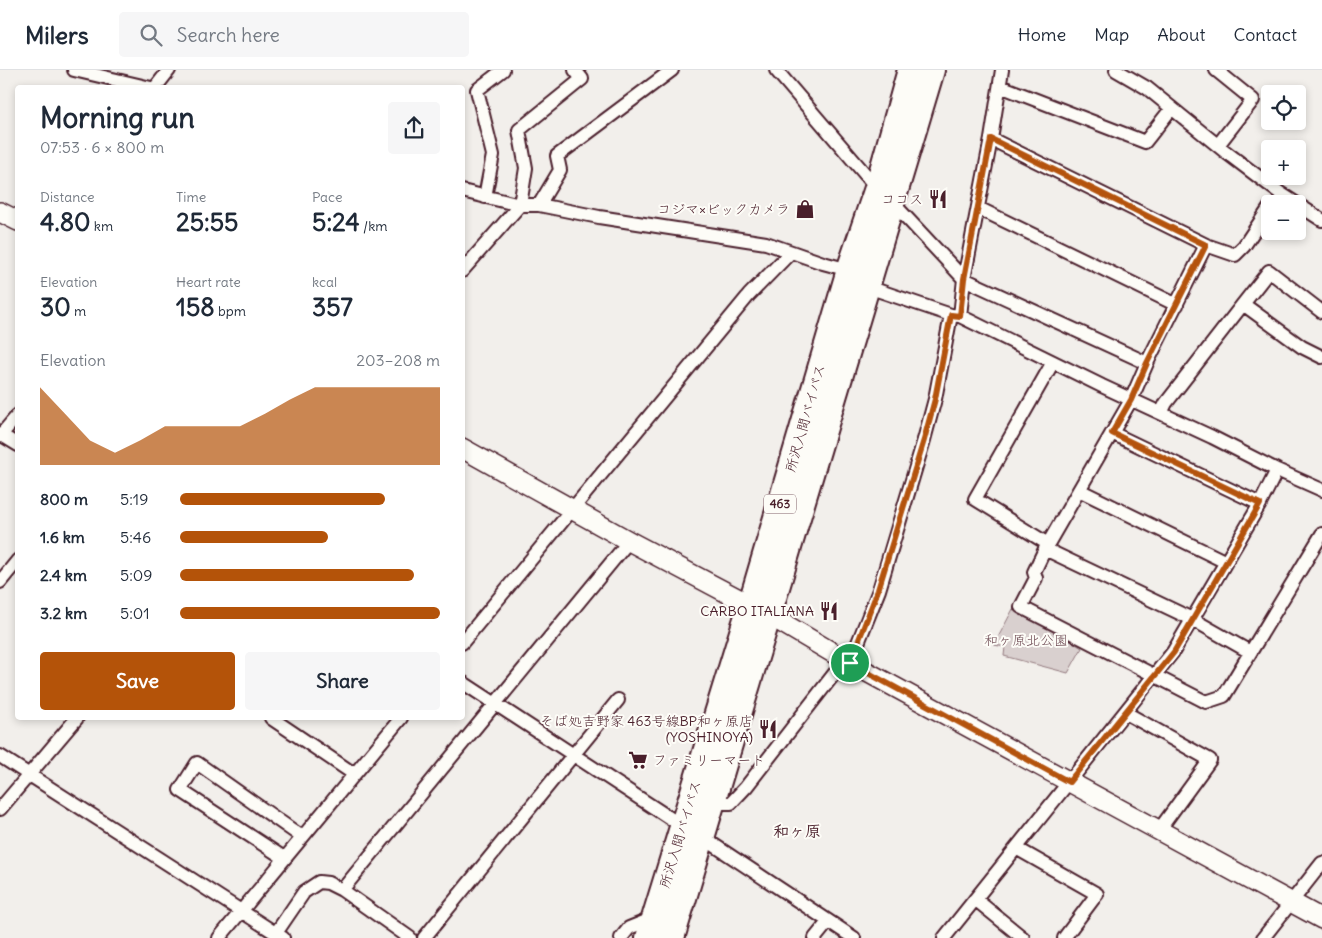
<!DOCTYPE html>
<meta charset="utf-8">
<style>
:root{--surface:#fff;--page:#f6f6f7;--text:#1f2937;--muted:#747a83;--line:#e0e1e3;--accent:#b45309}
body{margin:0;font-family:Delius,"Klee One",sans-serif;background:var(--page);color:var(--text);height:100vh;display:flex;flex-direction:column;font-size:19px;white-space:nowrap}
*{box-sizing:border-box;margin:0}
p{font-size:16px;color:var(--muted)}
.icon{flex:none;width:28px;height:28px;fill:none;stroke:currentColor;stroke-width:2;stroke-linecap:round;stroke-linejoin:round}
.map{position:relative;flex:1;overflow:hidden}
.side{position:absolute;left:15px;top:15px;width:450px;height:635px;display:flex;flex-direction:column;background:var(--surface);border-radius:5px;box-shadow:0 2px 8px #0003}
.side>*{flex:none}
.controls{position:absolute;left:1261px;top:15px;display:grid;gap:10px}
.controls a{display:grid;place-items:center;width:45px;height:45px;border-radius:5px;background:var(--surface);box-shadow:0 2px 8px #0003;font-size:25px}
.pin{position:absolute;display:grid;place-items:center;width:42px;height:42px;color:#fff;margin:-21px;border:2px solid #fff;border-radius:50%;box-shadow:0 1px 5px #0007}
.round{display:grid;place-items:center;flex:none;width:52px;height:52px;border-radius:5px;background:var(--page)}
.summary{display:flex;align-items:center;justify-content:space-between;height:85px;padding:0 25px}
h1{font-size:28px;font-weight:800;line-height:38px}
.figures{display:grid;grid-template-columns:repeat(3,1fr);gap:8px;height:85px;padding:5px 25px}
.figures div{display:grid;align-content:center}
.figures b{font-size:25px;font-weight:800}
.figures small{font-size:14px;font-weight:400}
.figures p{font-size:14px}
.chart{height:140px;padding:10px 25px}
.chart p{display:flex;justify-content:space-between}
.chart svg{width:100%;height:90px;margin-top:5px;fill:var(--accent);opacity:.7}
.primary-button{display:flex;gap:10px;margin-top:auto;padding:10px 25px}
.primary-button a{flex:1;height:58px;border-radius:5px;background:var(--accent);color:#fff;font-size:20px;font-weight:800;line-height:58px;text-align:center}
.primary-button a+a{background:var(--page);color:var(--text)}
ul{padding:0 25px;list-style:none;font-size:16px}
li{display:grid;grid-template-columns:80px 60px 1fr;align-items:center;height:38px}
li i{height:12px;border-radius:6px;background:var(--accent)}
header{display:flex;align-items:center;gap:30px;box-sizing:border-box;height:70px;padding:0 25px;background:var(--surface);border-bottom:1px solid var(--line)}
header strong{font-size:24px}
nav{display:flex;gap:28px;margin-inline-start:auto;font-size:18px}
.search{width:350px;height:45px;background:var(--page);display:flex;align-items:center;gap:12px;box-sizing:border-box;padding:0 18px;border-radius:5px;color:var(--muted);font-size:19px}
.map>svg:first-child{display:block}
</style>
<header>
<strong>Milers</strong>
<div class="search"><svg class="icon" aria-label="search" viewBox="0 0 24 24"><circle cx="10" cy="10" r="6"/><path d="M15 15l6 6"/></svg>Search here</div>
<nav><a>Home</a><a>Map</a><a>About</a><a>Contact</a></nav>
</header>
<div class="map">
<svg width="1322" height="868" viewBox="0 0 1322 868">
<rect width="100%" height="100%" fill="#f2efeb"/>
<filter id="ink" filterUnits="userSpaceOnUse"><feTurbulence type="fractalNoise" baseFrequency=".02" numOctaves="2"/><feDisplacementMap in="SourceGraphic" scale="10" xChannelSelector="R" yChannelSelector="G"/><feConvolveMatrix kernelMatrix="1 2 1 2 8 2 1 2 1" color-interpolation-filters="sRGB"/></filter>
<g filter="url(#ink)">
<path fill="#d9d0cf" stroke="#92787d" d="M1013 539 1053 560 1082 578 1068 603 1004 586 1005 577 994 575Z"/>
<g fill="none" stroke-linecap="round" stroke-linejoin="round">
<g stroke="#4a1f2b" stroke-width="16">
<path id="street" d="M74 0 151 18
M776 0 877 118 892 132 964 209 1147 293
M1116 0 1147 18 1227 83 1280 123 1322 150
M1216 0 1253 30 1218 75
M1000 16 1145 72 1171 39
M155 18 169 0
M991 69 1206 175 1235 185 1244 176 1270 137
M462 121 520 135H539L599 147 766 173 823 193 849 200
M485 127 493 85 477 20 503 0
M539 135 560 100 557 86 672 0
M978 138 1177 235
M1206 175 1147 293 1131 330 1045 479 1034 502 1036 508 1021 537 1206 632 1224 626 1322 464
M462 201 520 135 526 98 519 60 582 9 575 0
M868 217 951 245 960 246 1102 316 1212 367 1277 400 1322 420
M1243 234 1269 201 1322 242
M960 246 964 209 991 69 1002 0
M1161 343 1166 333 1243 234 1302 277 1322 287
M1112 363 1260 434
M0 364 18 375
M0 366 18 345
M1079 420 1226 492
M1048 474 975 429 1053 292
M1045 479 1192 549 1250 582
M0 512 18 490
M462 573 749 225 791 182
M850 593 879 520 924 370 935 329 951 245
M462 612 682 756
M1126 643 1210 690 1159 760
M271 648 354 704
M0 686 283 868
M712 733H731L746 717 845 590
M0 739 77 648
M702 767 854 868
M1016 778 1097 824 1064 868
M284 788 180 720 197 693 302 767
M342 820 629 471
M975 829 1023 868
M276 863 304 822 319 812 328 813 342 820 410 868
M219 868 401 648
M424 868 618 630
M621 868 629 858 654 848
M815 868 828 852
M944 868 1173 582 1260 434 1277 400
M1263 868 1322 793"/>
</g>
<g stroke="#4a1f2b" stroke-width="22">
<path id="secondary" d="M0 142 18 151
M462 378 629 471 769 545 845 590 1322 849"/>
</g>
<g stroke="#4a1f2b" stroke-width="28">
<path id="highway" d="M648 868 750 536 849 200 877 118 910 0
M672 868 932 0"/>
</g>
<use href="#street" stroke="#fdfcf7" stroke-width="12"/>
<use href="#secondary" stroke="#fdfcf7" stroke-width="19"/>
<use href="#highway" stroke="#fdfcf7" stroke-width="24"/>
</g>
</g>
<g fill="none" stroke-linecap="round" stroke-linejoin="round" filter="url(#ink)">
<g stroke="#fff" stroke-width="10">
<path id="route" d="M991 69 1206 175 1147 293 1131 330 1112 363 1260 434 1174 582 1069 712 850 593 878 520 924 370 935 329 951 245 960 246 964 209Z"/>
</g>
<use href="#route" stroke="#b45309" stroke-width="6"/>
</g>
<defs>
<g id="restaurant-bare" transform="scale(1.5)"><path d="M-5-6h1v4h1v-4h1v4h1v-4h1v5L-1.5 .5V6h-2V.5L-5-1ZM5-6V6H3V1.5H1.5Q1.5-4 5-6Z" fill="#4a1f2b" stroke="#fdfcf7" stroke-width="2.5" paint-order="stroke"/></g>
<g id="shop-bare" transform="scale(1.5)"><path d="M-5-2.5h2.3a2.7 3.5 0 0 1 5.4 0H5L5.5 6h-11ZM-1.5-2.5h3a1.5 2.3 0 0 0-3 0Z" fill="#4a1f2b" stroke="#fdfcf7" stroke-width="2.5" paint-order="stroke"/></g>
<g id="supermarket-bare" transform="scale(1.5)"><path d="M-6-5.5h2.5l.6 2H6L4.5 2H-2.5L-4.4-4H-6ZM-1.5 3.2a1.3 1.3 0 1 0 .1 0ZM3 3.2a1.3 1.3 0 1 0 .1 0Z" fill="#4a1f2b" stroke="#fdfcf7" stroke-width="2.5" paint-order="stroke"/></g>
</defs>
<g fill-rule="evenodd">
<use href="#restaurant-bare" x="938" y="129"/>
<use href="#shop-bare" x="805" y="139"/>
<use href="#restaurant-bare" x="829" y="541"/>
<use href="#restaurant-bare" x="768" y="659"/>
<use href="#supermarket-bare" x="638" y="690"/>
</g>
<g text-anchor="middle" stroke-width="4" stroke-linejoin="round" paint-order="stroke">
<rect fill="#fdfcf7" stroke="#806168" stroke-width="1" x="764" y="424.5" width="32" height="19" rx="4"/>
<g font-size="12" font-weight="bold" fill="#4a1f2b">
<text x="780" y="438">463</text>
</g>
<g font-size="14" fill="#4a1f2b" stroke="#fdfcf7" text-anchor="end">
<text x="923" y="134">ココス</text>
<text x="790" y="144">コジマ×ビックカメラ</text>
<text x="814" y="546">CARBO ITALIANA</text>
<text x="753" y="656">そば処吉野家 463号線BP和ヶ原店<tspan x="753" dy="16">(YOSHINOYA)</tspan></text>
<text x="653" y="695" text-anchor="start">ファミリーマート</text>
</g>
<g font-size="14" fill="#4a1f2b" stroke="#fdfcf7">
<text transform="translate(805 348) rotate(-74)" y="5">所沢入間バイパス</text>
<text transform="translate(680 764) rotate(-73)" y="5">所沢入間バイパス</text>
</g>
<g font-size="14" fill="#6e4b54" stroke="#fdfcf7">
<text x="1026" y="575">和ヶ原北公園</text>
</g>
<g font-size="16" font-weight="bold" fill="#4a1f2b" stroke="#fdfcf7">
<text x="797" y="767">和ヶ原</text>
</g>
</g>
</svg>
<div class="controls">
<a><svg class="icon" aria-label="locate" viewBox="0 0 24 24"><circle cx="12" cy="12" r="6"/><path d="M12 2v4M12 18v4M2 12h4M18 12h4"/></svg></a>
<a>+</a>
<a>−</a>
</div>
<div class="pin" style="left:850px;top:593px;background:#1e9e55"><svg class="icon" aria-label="arrive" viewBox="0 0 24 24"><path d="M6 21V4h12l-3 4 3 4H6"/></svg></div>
<section class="side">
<div class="summary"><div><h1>Morning run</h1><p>07:53 · 6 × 800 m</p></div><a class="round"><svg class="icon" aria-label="share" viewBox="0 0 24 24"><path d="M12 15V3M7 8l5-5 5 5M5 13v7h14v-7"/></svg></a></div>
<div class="figures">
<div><p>Distance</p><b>4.80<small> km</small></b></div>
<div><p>Time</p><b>25:55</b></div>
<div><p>Pace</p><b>5:24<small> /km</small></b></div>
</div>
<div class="figures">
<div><p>Elevation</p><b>30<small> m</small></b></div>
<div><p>Heart rate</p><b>158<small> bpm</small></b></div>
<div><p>kcal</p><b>357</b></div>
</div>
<div class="chart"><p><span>Elevation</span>203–208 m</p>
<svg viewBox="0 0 160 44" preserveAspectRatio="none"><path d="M0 44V6L10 19L20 32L30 38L40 32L50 25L60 25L70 25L80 25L90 19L100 12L110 6L120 6L130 6L140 6L150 6L160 6V44z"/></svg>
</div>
<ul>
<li><b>800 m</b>5:19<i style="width:79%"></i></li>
<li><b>1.6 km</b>5:46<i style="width:57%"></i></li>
<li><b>2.4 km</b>5:09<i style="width:90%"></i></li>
<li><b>3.2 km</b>5:01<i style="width:100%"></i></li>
</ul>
<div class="primary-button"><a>Save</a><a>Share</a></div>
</section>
</div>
